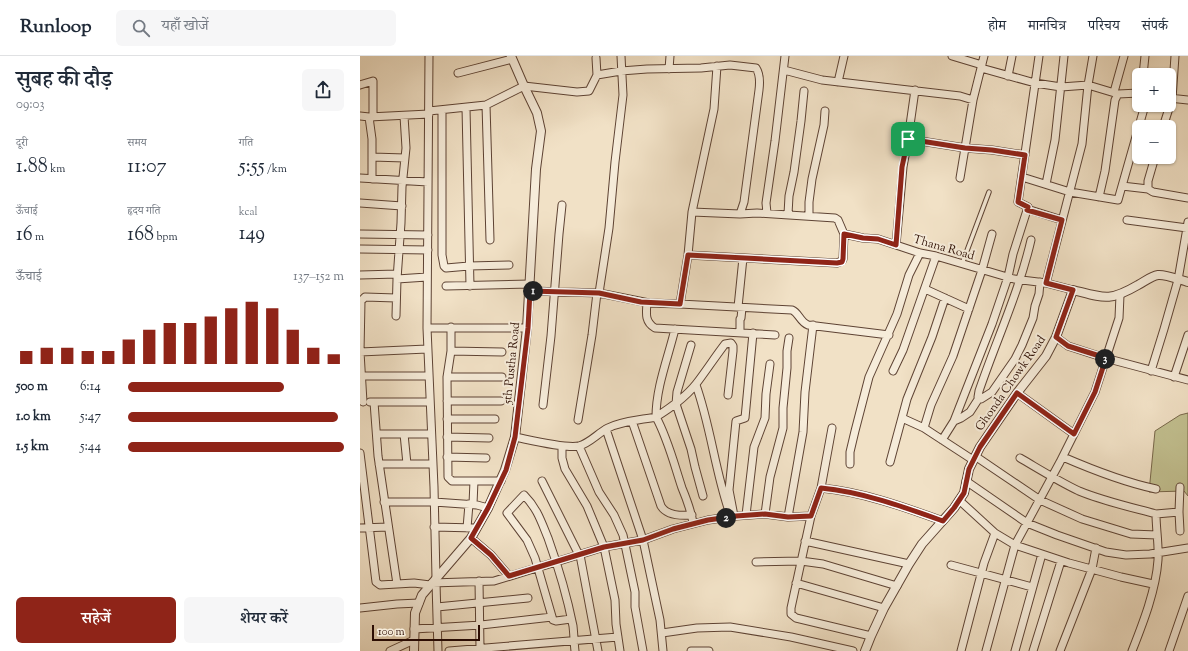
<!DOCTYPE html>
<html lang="hi">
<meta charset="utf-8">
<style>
:root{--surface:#fff;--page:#f6f6f7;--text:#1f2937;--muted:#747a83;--line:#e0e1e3;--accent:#8f2418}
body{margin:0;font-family:"Sorts Mill Goudy","Noto Serif Devanagari",serif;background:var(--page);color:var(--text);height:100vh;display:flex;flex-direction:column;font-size:15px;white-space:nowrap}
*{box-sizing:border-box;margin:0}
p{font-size:13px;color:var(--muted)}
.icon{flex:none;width:22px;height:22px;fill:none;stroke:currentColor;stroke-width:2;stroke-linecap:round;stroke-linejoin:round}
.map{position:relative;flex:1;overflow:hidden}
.details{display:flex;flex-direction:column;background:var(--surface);width:360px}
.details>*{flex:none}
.tools{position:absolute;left:772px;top:12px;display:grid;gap:8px}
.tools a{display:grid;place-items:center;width:44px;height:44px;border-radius:6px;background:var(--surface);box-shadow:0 1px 3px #0004;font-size:20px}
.scale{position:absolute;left:12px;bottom:10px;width:108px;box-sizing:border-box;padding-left:4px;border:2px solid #2d0e03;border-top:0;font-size:11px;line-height:14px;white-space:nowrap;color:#2d0e03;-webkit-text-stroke:3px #f6ecda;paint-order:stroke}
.pin{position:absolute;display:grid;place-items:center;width:34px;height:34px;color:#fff;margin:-17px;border-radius:8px;box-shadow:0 2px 6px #0006}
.km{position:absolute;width:20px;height:20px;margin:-10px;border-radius:50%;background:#222;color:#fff;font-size:11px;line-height:20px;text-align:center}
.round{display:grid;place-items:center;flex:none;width:42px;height:42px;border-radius:6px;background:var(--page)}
.overview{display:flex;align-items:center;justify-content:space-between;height:68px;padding:0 16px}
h1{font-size:22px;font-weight:600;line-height:30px}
.metrics{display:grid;grid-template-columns:repeat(3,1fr);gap:6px;height:68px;padding:4px 16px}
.metrics div{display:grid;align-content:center}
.metrics b{font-size:20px;font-weight:600}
.metrics small{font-size:11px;font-weight:400}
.metrics p{font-size:11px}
.chart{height:112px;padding:8px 16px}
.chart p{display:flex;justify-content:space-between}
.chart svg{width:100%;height:72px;margin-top:4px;stroke:var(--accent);stroke-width:6}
.primary-button{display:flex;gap:8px;margin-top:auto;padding:8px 16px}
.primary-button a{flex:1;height:46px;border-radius:6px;background:var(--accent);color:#fff;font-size:16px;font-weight:600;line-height:46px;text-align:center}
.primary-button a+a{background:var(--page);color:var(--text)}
ul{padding:0 16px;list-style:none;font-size:13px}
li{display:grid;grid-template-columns:64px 48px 1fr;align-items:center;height:30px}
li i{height:10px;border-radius:5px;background:var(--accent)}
header{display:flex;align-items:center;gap:24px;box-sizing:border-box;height:56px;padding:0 20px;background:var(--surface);border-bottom:1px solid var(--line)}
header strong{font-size:19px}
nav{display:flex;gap:22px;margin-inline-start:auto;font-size:14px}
.search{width:280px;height:36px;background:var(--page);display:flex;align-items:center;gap:10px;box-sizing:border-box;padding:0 14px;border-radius:6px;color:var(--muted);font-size:15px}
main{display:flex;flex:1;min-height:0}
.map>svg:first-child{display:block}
</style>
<header>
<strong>Runloop</strong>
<div class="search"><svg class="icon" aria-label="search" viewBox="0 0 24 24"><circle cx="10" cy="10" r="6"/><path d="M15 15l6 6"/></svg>यहाँ खोजें</div>
<nav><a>होम</a><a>मानचित्र</a><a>परिचय</a><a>संपर्क</a></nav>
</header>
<main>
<section class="details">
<div class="overview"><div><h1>सुबह की दौड़</h1><p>09:03</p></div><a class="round"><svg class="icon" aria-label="share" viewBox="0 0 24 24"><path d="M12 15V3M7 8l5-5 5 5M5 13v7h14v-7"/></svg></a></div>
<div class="metrics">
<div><p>दूरी</p><b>1.88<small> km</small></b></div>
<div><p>समय</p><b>11:07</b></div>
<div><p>गति</p><b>5:55<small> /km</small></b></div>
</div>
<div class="metrics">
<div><p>ऊँचाई</p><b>16<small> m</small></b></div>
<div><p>हृदय गति</p><b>168<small> bpm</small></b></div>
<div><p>kcal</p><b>149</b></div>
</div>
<div class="chart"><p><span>ऊँचाई</span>137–152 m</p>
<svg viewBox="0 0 160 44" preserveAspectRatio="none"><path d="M5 44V36M15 44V34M25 44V34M35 44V36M45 44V36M55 44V29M65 44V23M75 44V19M85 44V19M95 44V15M105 44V10M115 44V6M125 44V10M135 44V23M145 44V34M155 44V38"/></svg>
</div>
<ul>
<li><b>500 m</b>6:14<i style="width:72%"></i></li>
<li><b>1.0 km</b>5:47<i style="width:97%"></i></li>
<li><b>1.5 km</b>5:44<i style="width:100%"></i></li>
</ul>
<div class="primary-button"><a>सहेजें</a><a>शेयर करें</a></div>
</section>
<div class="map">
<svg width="828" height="595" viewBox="0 0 828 595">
<rect width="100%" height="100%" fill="#f1e1c6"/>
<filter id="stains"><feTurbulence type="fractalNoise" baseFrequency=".005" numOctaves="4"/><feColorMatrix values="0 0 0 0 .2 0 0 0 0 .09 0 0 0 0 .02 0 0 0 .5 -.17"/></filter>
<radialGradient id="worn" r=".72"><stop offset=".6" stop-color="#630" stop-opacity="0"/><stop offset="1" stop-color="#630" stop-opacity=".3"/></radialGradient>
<path fill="#c2c090" stroke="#78674a" d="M828 357V440L824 435 789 436 795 375 820 359Z"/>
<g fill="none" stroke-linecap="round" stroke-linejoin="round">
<g stroke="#5e4334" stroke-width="5.5">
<path id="service" d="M602 208 629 136"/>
</g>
<g stroke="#5e4334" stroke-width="9">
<path id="minor" d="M69 0 67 272 74 431 76 522
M592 0 622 9
M236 2 237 19
M621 12 675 27 701 31 728 29 758 38 779 37
M309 13 310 0
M424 14 462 24 600 40 613 44
M98 17 152 3
M783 19 785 0
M648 20 652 0
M478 26 484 0
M0 29 13 25V61
M754 36 764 0
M809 42 828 44
M126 49 130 184
M106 52 110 230
M82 54V199L84 210 86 212 109 210 149 209
M69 55 126 49 164 30 217 36 229 35 237 19 261 15 287 13 341 12 370 9 396 12C400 18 400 26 399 34L384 146 380 158
M0 60 9 61 69 58
M9 61 12 83V123
M803 71 812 43 815 0
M548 83 605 92 632 94 665 99
M12 101 45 102
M795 101 788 125V133L793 136 828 142
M662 121 710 136 758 144 785 49
M0 122 68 126
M600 122 613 44 624 0
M686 128 695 84 704 0
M762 130 788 133
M739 141 745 115 755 44 758 38
M0 147 42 150
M667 153 702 164
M332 156 380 158 397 157 475 162 478 164 484 178
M407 157 406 147 415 85 425 0
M428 158 429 140 434 116 441 65 444 35
M449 159V146L452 123 464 69 465 55
M767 164 827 172
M0 178 68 179
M484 178 503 182 518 183 560 197 576 200 654 223 686 227 713 234
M671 184C659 236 636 285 619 335L618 341 621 343 632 336 655 303 662 289 673 262 675 250 679 238 680 226
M536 189 543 111 548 83 555 34
M0 193 68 194
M328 199 477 207 482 205 483 203 484 178
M0 219 37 218
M37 223 67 221
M686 227 722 88 728 29 733 0
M86 230 170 228
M565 233 609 253
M170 235 239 237 289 247 320 248 432 254C439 257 440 266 448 269L529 279
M239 237 249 172 255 106 263 39 261 0
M287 247C286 258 285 266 295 272L415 279
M320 248 328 199 332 156 354 53 357 10
M378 251 383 202
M36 260 37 223 41 167 42 131 46 92 44 60
M91 271V295L87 321 88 421 92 425H141
M67 272H167
M380 276V263L381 262 382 252
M696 281 708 290 745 302 828 324
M331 289 317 336 316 348 331 393 335 411 343 440
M91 295 142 296
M0 296 67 293
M533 315 543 294 576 200
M791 315 804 273 818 224 828 166
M0 320H69
M87 321H142
M814 321 828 279
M336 329C351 371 355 416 370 458
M657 337 714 378
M87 345H141
M3 346 0 296 1 245 5 241 36 242
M10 346H70
M14 346 18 400 37 528
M183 349 191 280 199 178 202 149
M542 362 564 372 613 404
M87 363H135
M218 364 232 279 237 237
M272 365 301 450C307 460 321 460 332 459
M594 365 632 268 648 221 653 198 668 151 658 146 679 0
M472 372 461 432 451 460 431 552V558L436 562 511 580
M564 372 571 349 593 300 622 214 632 178
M246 373 283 484 300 564 303 595
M17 378H71
M44 378 47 408
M87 381 129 382
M155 381C170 384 206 393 219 390 230 387 238 377 248 372 262 365 280 364 296 361 296 331 308 302 315 273
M582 384 594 365 601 362 610 356 619 342
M202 390V402L205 413 227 450 244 491 255 544 256 568 260 595
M219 390 239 436 254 459 263 479 275 536V551L283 595
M0 397 16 526 20 529 54 527 70 529
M615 400 680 444 722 463 771 478 797 479
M87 401 126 402
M703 401C733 414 763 426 796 433
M660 402C679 413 698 425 719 435 743 445 770 451 796 458
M530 406 547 343 572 281 585 242
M19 408H73
M490 408V396L495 375 509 321 537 258 549 219 560 197
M182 425 219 499
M606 425 667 467 697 479 746 496 766 499 790 498 828 492
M820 431 819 456 820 475
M461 432C503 436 544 451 583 465
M599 444 635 477 655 489 709 507 761 521 793 528
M24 446H74L117 449 128 452
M113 448 114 425
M405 458 410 421 423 372V352L427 312V295L429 282
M386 459 394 391 405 362 406 338 410 308
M374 460 369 434 376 365 385 362 393 277
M428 461 443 376 445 336 453 269
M333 467C331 454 327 444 322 432 314 408 308 383 296 361 310 352 325 342 336 328 346 315 355 301 365 288L371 287 373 290V295L368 339
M74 471 116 472
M0 472 28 471
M107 472 109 448
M111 482 131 499 149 520
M445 485 549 508
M220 499 238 595
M396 506 441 505 463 508 537 530
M591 509 672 531
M119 525 120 592
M72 527 134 525 244 491 283 484 313 473 348 464 376 460 405 458 428 461 451 460
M76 527 78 595
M436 527 524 552
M77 551 168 542
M0 552 37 548 59 547
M211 563 196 565 193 564 175 502 167 484 147 457 164 439C177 452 181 465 188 482 198 510 207 540 213 570 214 579 214 587 215 595
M54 573 121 569 192 561
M302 577 337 572 370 571 431 581 493 595
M30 595 54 584
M89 595 258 581
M331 595H349
M601 595 624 507 635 477
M626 595 655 489 700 406 735 336 759 262 760 239
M655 595 682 498
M673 595 701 505
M700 595 732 513 736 492
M772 595C783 567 796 534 798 504 799 489 796 473 796 458L819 456
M809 595 828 540"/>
</g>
<g stroke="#5e4334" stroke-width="10">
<path id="tertiary" d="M54 595 55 557 62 539 111 482 128 452 145 414 155 381 167 272 176 113 181 75 177 57 164 30 151 0
M505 595 511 580 524 552 549 508 562 488 594 452 604 437 609 413 620 391 657 337 686 300 696 281 713 234C744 242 749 246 778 229 784 226 791 220 798 219 805 218 820 224 828 226"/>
</g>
<use href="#service" stroke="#f6ecda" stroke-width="3.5"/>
<use href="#minor" stroke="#f6ecda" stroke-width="7"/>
<use href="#tertiary" stroke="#f6ecda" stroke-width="8"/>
</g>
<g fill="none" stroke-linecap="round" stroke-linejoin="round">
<g stroke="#fff" stroke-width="8">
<path id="route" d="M548 83 605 92 632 94 665 99 658 146 668 151 667 154 702 164 686 227 713 234 696 281 708 290 746 302 735 336 714 378 657 337 620 391 609 413 604 437 594 452 583 465C544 451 503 436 461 432L451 460 428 461 405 458 376 460 348 464 313 473 283 484 244 491 149 520 131 499 111 482 128 452 146 414 155 381 168 272 170 235 239 237 281 246 320 248 328 199 477 207 482 206 483 203 484 178 503 182 518 183 536 189 542 111Z"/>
</g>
<use href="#route" stroke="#8f2418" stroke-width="5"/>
</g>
<g text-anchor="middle" stroke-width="4" stroke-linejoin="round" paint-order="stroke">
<g font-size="12" fill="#2d0e03" stroke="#f6ecda">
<text transform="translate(584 191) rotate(16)" y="4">Thana Road</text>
<text transform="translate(151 307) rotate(-84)" y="4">5th Pustha Road</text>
<text transform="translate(650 327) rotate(-55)" y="4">Ghonda Chowk Road</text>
</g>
</g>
<rect width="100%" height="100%" filter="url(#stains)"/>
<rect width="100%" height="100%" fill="url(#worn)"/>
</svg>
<div class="tools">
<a>+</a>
<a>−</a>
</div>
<div class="scale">100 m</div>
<div class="pin" style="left:548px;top:83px;background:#1e9e55"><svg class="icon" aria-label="arrive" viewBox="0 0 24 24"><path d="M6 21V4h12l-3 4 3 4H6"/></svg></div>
<b class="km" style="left:173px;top:235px">1</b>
<b class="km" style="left:366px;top:462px">2</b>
<b class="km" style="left:745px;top:303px">3</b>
</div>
</main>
